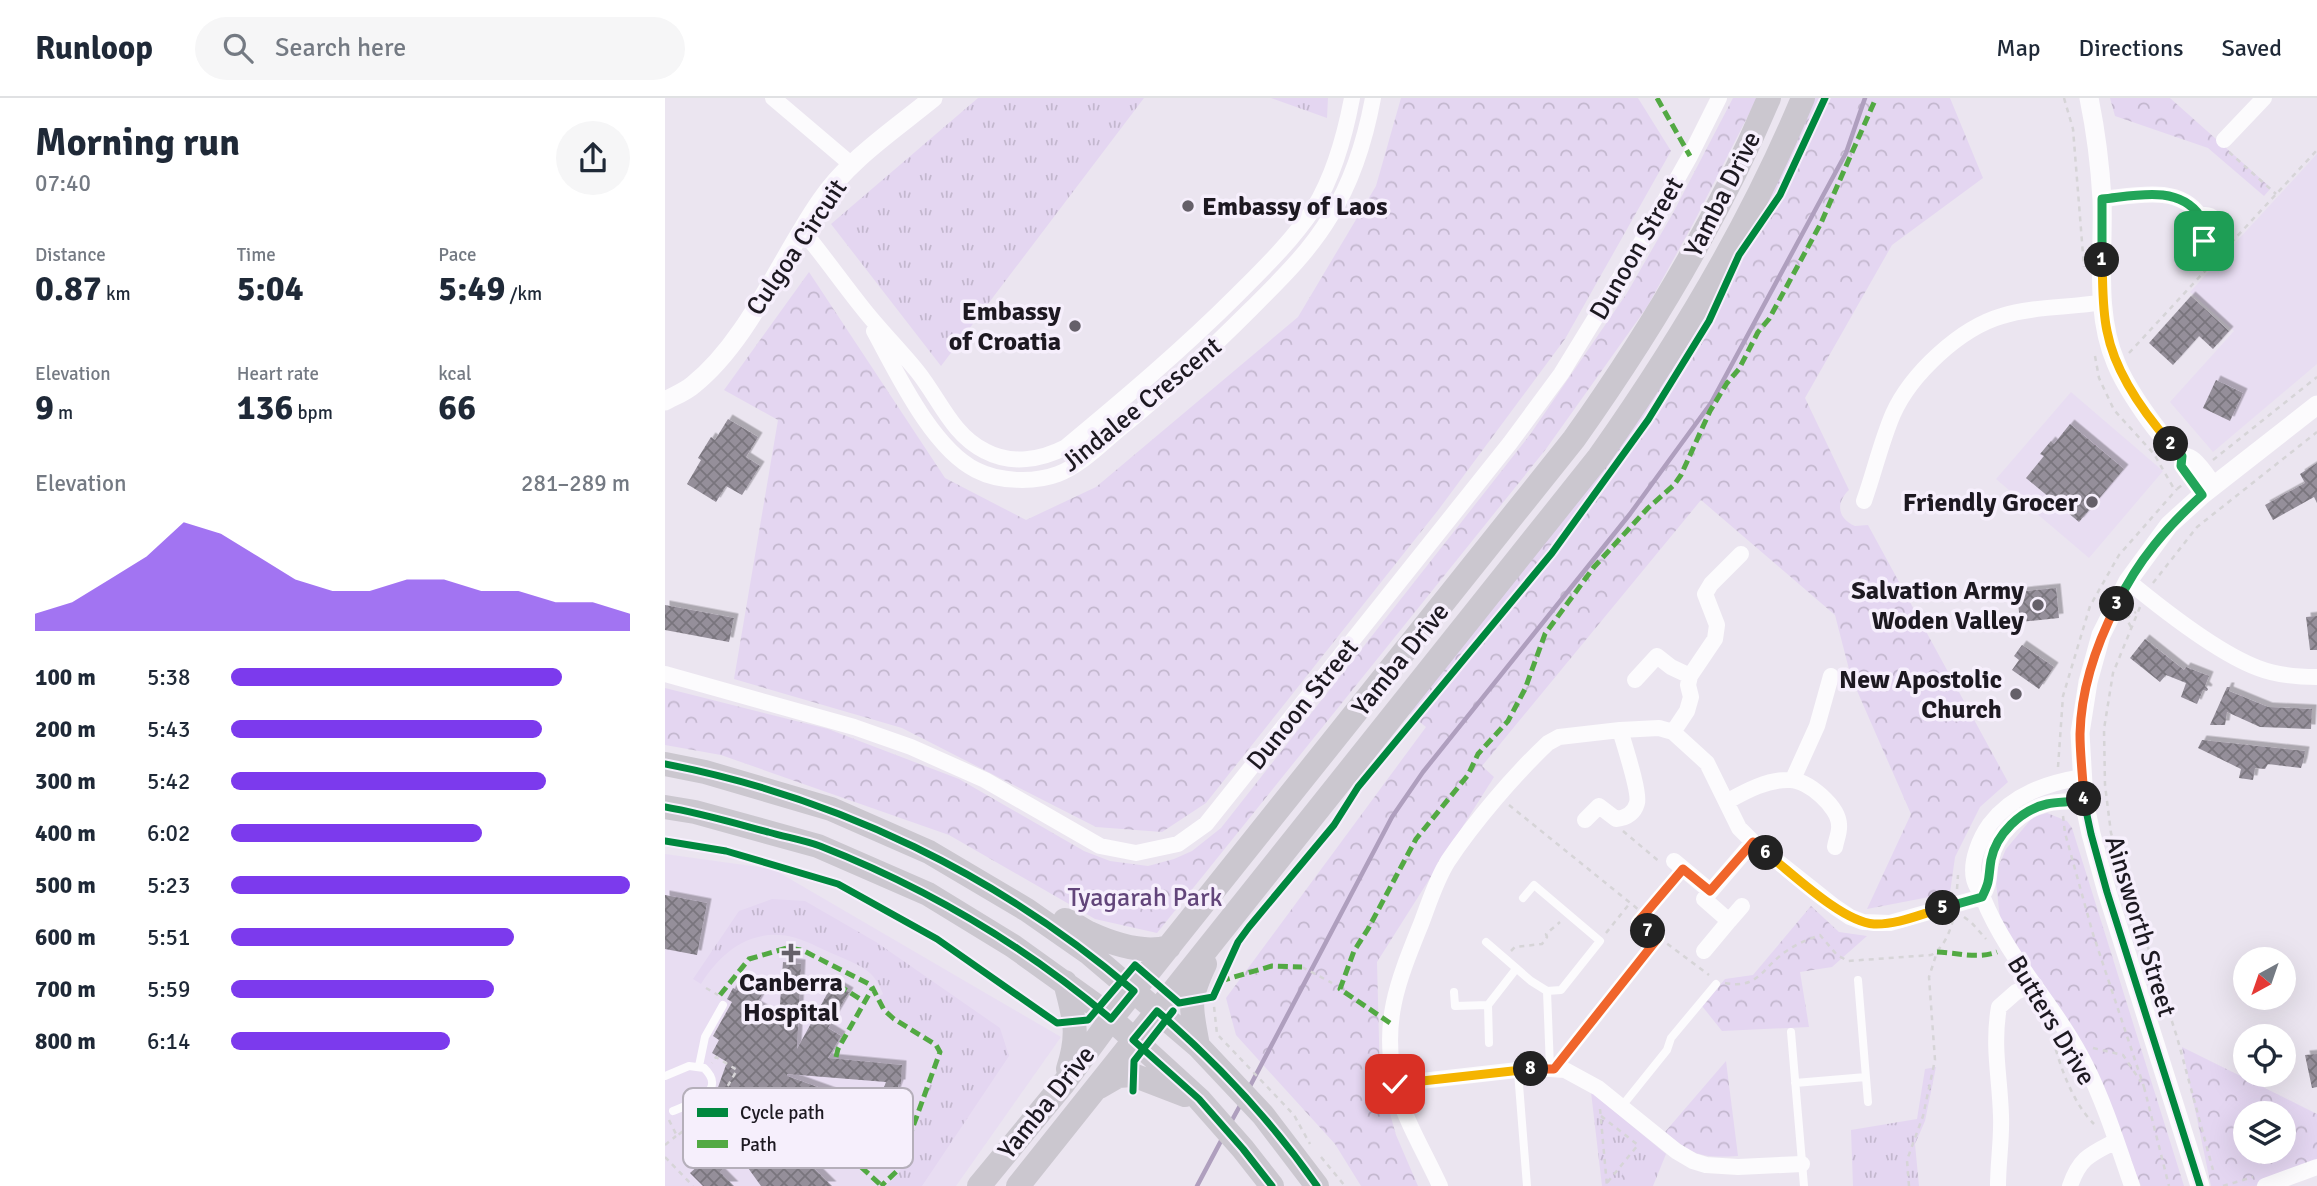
<!DOCTYPE html>
<meta charset="utf-8">
<style>
:root{--surface:#fff;--page:#f6f6f7;--text:#1f2937;--muted:#747a83;--line:#e0e1e3;--accent:#7c3aed}
body{margin:0;font-family:Signika,sans-serif;background:var(--page);color:var(--text);height:100vh;display:flex;flex-direction:column;font-size:26px;white-space:nowrap}
*{box-sizing:border-box;margin:0}
p{font-size:23px;color:var(--muted)}
.icon{flex:none;width:38px;height:38px;fill:none;stroke:currentColor;stroke-width:2;stroke-linecap:round;stroke-linejoin:round}
.map{position:relative;flex:1;overflow:hidden}
.drawer{display:flex;flex-direction:column;background:var(--surface);width:665px}
.drawer>*{flex:none}
.needle{width:46px;rotate:220deg}
.controls{position:absolute;left:1568px;top:849px;display:grid;gap:14px}
.controls a{display:grid;place-items:center;width:63px;height:63px;border-radius:50%;background:var(--surface);box-shadow:0 7px 28px #0002;font-size:35px}
.pin{position:absolute;display:grid;place-items:center;width:60px;height:60px;color:#fff;margin:-30px;border-radius:14px;box-shadow:0 4px 10px #0006}
.km{position:absolute;width:35px;height:35px;margin:-18px;border-radius:50%;background:#222;color:#fff;font-size:19px;line-height:35px;text-align:center}
.round{display:grid;place-items:center;flex:none;width:74px;height:74px;border-radius:37px;background:var(--page)}
.overview{display:flex;align-items:center;justify-content:space-between;height:119px;padding:0 35px}
h1{font-size:38px;font-weight:800;line-height:52px}
.metrics{display:grid;grid-template-columns:repeat(3,1fr);gap:10px;height:119px;padding:7px 35px}
.metrics div{display:grid;align-content:center}
.metrics b{font-size:35px;font-weight:800}
.metrics small{font-size:19px;font-weight:400}
.metrics p{font-size:19px}
.chart{height:196px;padding:14px 35px}
.chart p{display:flex;justify-content:space-between}
.chart svg{width:100%;height:126px;margin-top:7px;fill:var(--accent);opacity:.7}
ul{padding:0 35px;list-style:none;font-size:23px}
li{display:grid;grid-template-columns:112px 84px 1fr;align-items:center;height:52px}
li i{height:18px;border-radius:9px;background:var(--accent)}
header{display:flex;align-items:center;gap:42px;box-sizing:border-box;height:98px;padding:0 35px;background:var(--surface);border-bottom:2px solid var(--line)}
header strong{font-size:33px}
nav{display:flex;gap:38px;margin-inline-start:auto;font-size:24px}
.search{width:490px;height:63px;background:var(--page);display:flex;align-items:center;gap:18px;box-sizing:border-box;padding:0 24px;border-radius:38px;color:var(--muted);font-size:26px}
main{display:flex;flex:1;min-height:0}
.map>svg:first-child{display:block}
</style>
<header>
<strong>Runloop</strong>
<div class="search"><svg class="icon" aria-label="search" viewBox="0 0 24 24"><circle cx="10" cy="10" r="6"/><path d="M15 15l6 6"/></svg>Search here</div>
<nav><a>Map</a><a>Directions</a><a>Saved</a></nav>
</header>
<main>
<section class="drawer">
<div class="overview"><div><h1>Morning run</h1><p>07:40</p></div><a class="round"><svg class="icon" aria-label="share" viewBox="0 0 24 24"><path d="M12 15V3M7 8l5-5 5 5M5 13v7h14v-7"/></svg></a></div>
<div class="metrics">
<div><p>Distance</p><b>0.87<small> km</small></b></div>
<div><p>Time</p><b>5:04</b></div>
<div><p>Pace</p><b>5:49<small> /km</small></b></div>
</div>
<div class="metrics">
<div><p>Elevation</p><b>9<small> m</small></b></div>
<div><p>Heart rate</p><b>136<small> bpm</small></b></div>
<div><p>kcal</p><b>66</b></div>
</div>
<div class="chart"><p><span>Elevation</span>281–289 m</p>
<svg viewBox="0 0 160 44" preserveAspectRatio="none"><path d="M0 44V38L10 34L20 26L30 18L40 6L50 10L60 18L70 26L80 30L90 30L100 26L110 26L120 30L130 30L140 34L150 34L160 38V44z"/></svg>
</div>
<ul>
<li><b>100 m</b>5:38<i style="width:83%"></i></li>
<li><b>200 m</b>5:43<i style="width:78%"></i></li>
<li><b>300 m</b>5:42<i style="width:79%"></i></li>
<li><b>400 m</b>6:02<i style="width:63%"></i></li>
<li><b>500 m</b>5:23<i style="width:100%"></i></li>
<li><b>600 m</b>5:51<i style="width:71%"></i></li>
<li><b>700 m</b>5:59<i style="width:66%"></i></li>
<li><b>800 m</b>6:14<i style="width:55%"></i></li>
</ul>
</section>
<div class="map">
<svg width="1652" height="1088" viewBox="0 0 1652 1088">
<defs>
<pattern id="grass-tufts" width="24" height="20" patternUnits="userSpaceOnUse" patternTransform="scale(1.75)"><rect width="24" height="20" fill="#e4d6f1"/><path d="M3 7l-1-3M5 7V3M7 7l1-3M15 17l-1-3M17 17v-4M19 17l1-3" fill="none" stroke="#c3b7ce"/></pattern>
<pattern id="forest-crowns" width="20" height="18" patternUnits="userSpaceOnUse" patternTransform="scale(1.75)"><rect width="20" height="18" fill="#e4d6f1"/><path d="M2 6a3 3 0 1 1 6 0M12 15a3 3 0 1 1 6 0" fill="none" stroke="#c3b7ce"/></pattern>
<pattern id="building-cross-hatch" width="8" height="8" patternUnits="userSpaceOnUse" patternTransform="scale(1.75)"><rect width="8" height="8" fill="#958f9a"/><path d="M0 0l8 8M0 8l8-8" fill="none" stroke="#79747d"/></pattern>
<filter id="shadow"><feDropShadow dx="4.5" dy="-4.5" stdDeviation="0" flood-color="#0004"/></filter>
</defs>
<rect width="100%" height="100%" fill="#ebe5f0"/>
<path fill="#e8ddf2" d="M1652 56V266L1548 354 1505 304 1569 233 1525 194Z
M1406 294 1498 373 1424 460 1331 381Z
M0 756 108 771 396 939 291 1088H0Z"/>
<path fill="url(#grass-tufts)" d="M313 0H479L276 268 166 126Z
M606 0H663L662 20Z
M107 801 140 803 211 844 335 930 344 958 257 1088H221L234 1075 276 955C268 936 228 927 213 899L218 896C209 871 195 868 171 857 158 852 145 844 131 840 89 828 57 852 36 886L28 881 74 813Z
M1271 969 1260 1023 1250 1046 1254 1088H1188L1186 1032 1252 1021 1260 971Z
M926 994 1001 1056 988 1088H937Z"/>
<path fill="url(#forest-crowns)" fill-rule="evenodd" d="M736 0H973L1006 53 900 241 774 411 541 705 497 734 431 729 237 630 69 581 113 322 59 292 144 174 280 380 361 422 431 389 633 219 711 88Z
M1068 0H1092L1028 126 982 209 881 351 492 835 430 821 284 737 56 657 0 647V590L163 631 294 681 419 753 445 763 483 768 509 761 527 753 556 730 864 338 962 195 1008 115Z
M1148 0H1285L1318 80 1227 147 1140 300 1184 392C1170 405 1173 421 1190 428L1203 427 1343 684 1315 709 1290 759 1285 795 1202 811 1246 716 1186 579 1170 517 1036 402 817 668 829 679 712 864 715 980 731 1037 753 1088H696L670 1046 571 937 561 900 761 629 742 614 956 338Z
M1445 0H1505L1606 90 1599 98 1543 50 1450 18Z
M1382 715 1402 723 1407 730 1519 1088H1476L1447 1015 1335 820 1330 776 1341 751 1368 719Z
M1146 808 1174 834 1202 838 1167 869 1135 874 1144 929 1057 933 1037 908 1060 881 1088 877Z
M1517 949 1652 1016V1066L1590 1088H1546ZM1580 1015H1619V1054H1580Z
M1061 963 1073 1058C1036 1060 1029 1058 1000 1034Z
M968 1069 977 1076 975 1088H953L958 1074Z"/>
<g fill="none" stroke-linecap="round" stroke-linejoin="round">
<path stroke="#af9fbe" stroke-width="4.5" d="M584 990 727 719 758 674 965 416 1046 305 1181 55 1200 0
M566 1024 577 1004
M532 1088 557 1041"/>
</g>
<path fill="url(#building-cross-hatch)" fill-rule="evenodd" filter="url(#shadow)" d="M1526 198 1564 233 1548 251 1534 238 1508 267 1484 245Z
M1551 282 1578 295 1565 323 1538 310Z
M63 321 93 339 81 359 95 368 77 397 61 388 51 404 22 386 36 362 33 360 46 339 50 342Z
M1405 326 1459 371 1414 424 1361 380 1379 358 1375 356 1386 343 1389 346Z
M1652 365V405L1649 399 1608 422 1600 407 1640 385 1635 376Z
M1391 490 1394 520 1355 524 1352 494Z
M0 507 69 520 64 544 0 532Z
M1652 518V552H1645L1641 519Z
M1480 541 1519 572 1521 569 1544 578 1540 588 1543 591 1542 593 1538 592 1532 606 1516 599 1521 585 1501 577 1495 584 1465 560Z
M1357 547 1389 569 1374 591 1347 572 1354 562 1349 558Z
M1562 589H1565L1564 593 1603 609 1647 611 1646 631 1595 629 1562 614 1560 627H1545Z
M1537 642 1640 653 1638 664 1636 670 1603 666 1600 671 1590 670 1588 682 1574 680 1576 671 1533 650Z
M0 797 42 805 32 857 0 851Z
M118 864 136 866 132 951 168 885 184 894 163 930 176 938 163 960 237 967 236 986H234L224 1014 217 1012 211 1030 136 1002 133 1009 208 1053 199 1069 82 1002 81 1004 167 1088H96L73 1056 55 1074 69 1088H38L25 1075 51 1052 32 1025 50 1010 45 1003 51 995 62 964 47 955 54 942 48 938 67 904 62 901 68 890 78 895 83 885 99 893 91 907 114 920ZM122 976 221 984 211 1010 122 978Z
M1652 956V989L1647 990 1640 957Z"/>
<g fill="none" stroke-linecap="round" stroke-linejoin="round">
<path stroke="#d6d4d7" stroke-width="2.5" stroke-dasharray="5 5" stroke-linecap="butt" d="M1399 0 1408 31 1419 169
M1564 54 1611 96
M1464 255 1652 52
M1430 258 1434 280 1449 312 1489 356 1508 389 1512 391 1524 382
M1548 362 1652 279
M1488 485 1532 429 1652 334
M1475 509 1448 575 1439 631 1440 687 1446 735 1512 939 1548 1072
M1466 529 1461 520 1471 514
M1393 669 1398 598 1425 508 1454 457 1512 391
M844 707 979 816 973 824 1044 877
M1398 718 1400 735 1428 836 1479 989
M958 733 996 765
M1292 791 1293 777
M979 816 1009 782
M1299 819 1306 824 1321 841
M941 835 965 805
M846 853 850 849 877 846 882 839 881 836 895 824
M637 869 667 885
M1060 885C1091 891 1095 874 1116 857 1127 848 1141 842 1155 837L1172 857 1183 863 1266 857C1278 851 1285 834 1288 822
M41 890 53 897
M548 899 552 936 629 1017 645 1046
M1388 942C1396 971 1408 1005 1429 1026
M1428 950 1458 957 1476 984
M899 958 993 840
M1479 989 1504 1088
M935 1011 942 1088
M936 1018 973 1047 941 1086
M4 1022 12 1038 54 1003 72 972 51 959 47 965
M0 1047 11 1038
M0 1059 28 1088
M656 1059 680 1088
M1244 1088 1242 1062 1258 1018 1270 962 1264 879 1272 854
M1558 1088 1588 1079"/>
<path stroke="#fcfbfd" stroke-width="8" d="M858 800 869 787 935 843 896 892 882 893 885 970
M821 844 866 883 882 893
M1193 882 1203 1004
M789 894 790 908 823 907 851 871
M823 907 824 945
M1126 934 1139 1088
M34 968 40 939 58 907
M853 974 862 1088
M0 978 24 968 39 970C64 994 25 1006 8 1013
M1130 985 1201 979
M957 1008 1002 952 1006 940 1051 886"/>
<path stroke="#fcfbfd" stroke-width="16" d="M108 0 187 67
M1559 42 1599 0
M1437 101C1469 98 1514 86 1535 118
M1527 130a13 13 0 1 1 26 0a13 13 0 1 1-26 0Z
M137 132C158 157 176 183 196 208 213 230 234 251 252 273 274 300 287 337 320 353 346 367 376 362 401 349 460 300 518 251 572 197 599 170 627 143 649 110 669 77 680 37 687 0
M209 233C232 275 267 350 311 372 334 384 369 385 393 376 418 366 437 345 457 329 502 292 545 252 586 211 615 182 644 154 665 119 688 82 700 43 708 0
M1199 403C1209 375 1216 344 1228 316 1246 276 1295 230 1337 218 1369 208 1405 210 1438 204
M1463 483C1497 511 1553 555 1593 570 1611 577 1633 579 1652 579
M0 576 189 629 246 649 320 682 435 748 471 755 513 746 541 726 845 345 896 276 972 152 1025 58 1054 0
M970 582 992 558 1006 569 1025 578
M1008 634 1022 613 1026 599 1023 587 1025 578 1050 541 1052 527 1040 496 1046 486 1076 456
M1418 679C1382 685 1348 696 1325 726 1315 740 1305 763 1309 781 1310 787 1315 794 1318 800 1343 862 1392 909 1421 968 1440 1006 1453 1048 1467 1088
M1128 681 1152 628 1166 578
M1063 703C1081 693 1103 681 1125 682 1143 682 1174 709 1174 727 1175 734 1171 742 1170 749
M920 722 934 708 951 721C961 720 969 716 972 705 975 694 959 646 955 632
M1009 763 1045 793
M1064 823 1077 808
M1039 853 1064 823 1039 801 1088 744
M730 986 870 970 900 972 933 990 1011 1053 1028 1063 1041 1067 1073 1069 1137 1066
M775 1088C760 1055 739 1021 730 986 716 923 733 883 756 826 764 805 771 782 783 763 809 724 849 677 883 645L894 639 955 632 994 630 1008 634 1042 665 1074 730 1088 744 1170 809 1185 819 1198 824 1225 825 1317 799C1326 783 1323 779 1326 762 1331 736 1356 713 1381 706 1393 703 1407 703 1419 703
M1333 1088C1333 1064 1337 1041 1336 1018 1335 979 1327 949 1334 909L1351 894 1369 886
M1405 1088C1415 1059 1426 1056 1451 1043
M1600 1088 1652 1069"/>
<path stroke="#fcfbfd" stroke-width="19" d="M1424 0C1431 34 1435 66 1437 101 1439 154 1429 214 1451 265 1461 290 1494 339 1515 356 1519 360 1525 359 1528 363 1536 370 1542 380 1548 388
M0 303C9 298 20 294 28 287 83 243 115 162 155 104 183 62 229 32 268 0
M1535 1088 1442 794 1426 736 1419 703 1415 635 1423 584 1436 537 1463 483 1504 427 1537 397 1652 307"/>
<path stroke="#cbc7cf" stroke-width="24" d="M0 666 40 674 166 711 264 754 362 812 425 856 533 948 598 1017 652 1088
M0 709 30 714 153 748 263 796 348 848 433 909 534 1001 578 1051 607 1088
M400 822C409 825 416 831 424 835 448 846 479 856 504 849
M400 884C409 920 415 934 403 971
M533 948C526 908 522 904 540 866
M434 989 453 978 468 977 520 997
M314 1088 399 985 446 921 909 341C985 234 1053 121 1104 0
M353 1088 934 359C1013 247 1085 128 1138 0"/>
<path stroke="#52a943" stroke-width="5" stroke-dasharray="10 5" stroke-linecap="butt" d="M992 0 1025 58
M1272 854C1293 855 1313 861 1332 854
M555 883 607 868 637 869
M173 887 200 904
M55 897 84 861 122 850 137 852 206 887 219 912 229 921 271 947 275 954 232 1073 216 1088
M725 925 675 891 689 853 703 831 751 741 803 677 813 656 843 623 860 591 880 536 929 469 983 410 1009 387 1016 377 1045 313 1062 285 1074 271 1093 234 1104 221 1156 125 1211 0
M171 959 173 951 207 891
M216 1016 248 1027
M196 1069 217 1088"/>
<g stroke="#f6effc" stroke-width="11">
<path id="cycleway" d="M1504 427 1463 483 1436 537 1423 584 1415 635 1419 703 1426 736 1442 794 1535 1088
M0 666C173 699 335 778 469 893L446 921C360 848 260 789 155 748 138 742 120 739 103 734 69 725 35 715 0 709
M0 743 61 753 173 786 272 841 392 925 423 922 470 867 514 905 548 899 573 844 584 829 669 727 693 689 887 455 983 322 1044 223 1074 157 1115 97 1160 0
M468 993 469 963 508 913
M607 1088 578 1051 534 1001 468 942 492 913C552 965 606 1022 652 1088"/>
</g>
<use href="#cycleway" stroke="#00873e" stroke-width="7"/>
</g>
<g fill="none" stroke-linecap="round" stroke-linejoin="round">
<g stroke="#fff" stroke-width="14">
<path id="split-1" d="M1437 162V101C1469 98 1513 86 1535 118 1524 127 1526 139 1539 143"/>
</g>
<g stroke="#fff" stroke-width="14">
<path id="split-2" d="M1437 162C1438 186 1437 210 1442 233 1450 275 1478 314 1506 346"/>
</g>
<g stroke="#fff" stroke-width="14">
<path id="split-3" d="M1452 506C1473 462 1502 429 1537 397L1516 368 1517 358 1506 346"/>
</g>
<g stroke="#fff" stroke-width="14">
<path id="split-4" d="M1419 701C1418 680 1415 658 1415 636 1416 591 1432 545 1452 506"/>
</g>
<g stroke="#fff" stroke-width="14">
<path id="split-5" d="M1278 810 1317 799C1326 781 1323 780 1326 762 1331 736 1356 712 1382 706 1394 703 1410 705 1419 701"/>
</g>
<g stroke="#fff" stroke-width="14">
<path id="split-6" d="M1101 755C1127 775 1177 824 1209 826 1232 827 1256 816 1278 810"/>
</g>
<g stroke="#fff" stroke-width="14">
<path id="split-7" d="M983 833 973 824 1018 771 1045 793 1088 744 1101 755"/>
</g>
<g stroke="#fff" stroke-width="14">
<path id="split-8" d="M866 971H889L993 840 983 833"/>
</g>
<g stroke="#fff" stroke-width="14">
<path id="split-9" d="M730 986 866 971"/>
</g>
<use href="#split-1" stroke="#22a559" stroke-width="9"/>
<use href="#split-2" stroke="#f5b400" stroke-width="9"/>
<use href="#split-3" stroke="#22a559" stroke-width="9"/>
<use href="#split-4" stroke="#f0652b" stroke-width="9"/>
<use href="#split-5" stroke="#22a559" stroke-width="9"/>
<use href="#split-6" stroke="#f5b400" stroke-width="9"/>
<use href="#split-7" stroke="#f0652b" stroke-width="9"/>
<use href="#split-8" stroke="#f0652b" stroke-width="9"/>
<use href="#split-9" stroke="#f5b400" stroke-width="9"/>
</g>
<g fill="#656069" stroke="#f6effc" stroke-width="2.5">
<circle cx="523" cy="108" r="7"/>
<circle cx="410" cy="228" r="7"/>
<circle cx="1427" cy="404" r="7"/>
<circle cx="1373" cy="507" r="7"/>
<circle cx="1351" cy="596" r="7"/>
<path d="M122.5 844.5h7v7h7v7h-7v7h-7v-7h-7v-7h7z"/>
</g>
<g text-anchor="middle" stroke-width="7" stroke-linejoin="round" paint-order="stroke">
<g font-size="26" fill="#1d1921" stroke="#f6effc">
<text transform="translate(1057 96) rotate(-63)" y="9">Yamba Drive</text>
<text transform="translate(131 149) rotate(-56)" y="9">Culgoa Circuit</text>
<text transform="translate(971 150) rotate(-60)" y="9">Dunoon Street</text>
<text transform="translate(476 306) rotate(-39)" y="9">Jindalee Crescent</text>
<text transform="translate(735 561) rotate(-51)" y="9">Yamba Drive</text>
<text transform="translate(637 606) rotate(-51)" y="9">Dunoon Street</text>
<text transform="translate(1476 828) rotate(73)" y="9">Ainsworth Street</text>
<text transform="translate(1387 922) rotate(59)" y="9">Butters Drive</text>
<text transform="translate(381 1004) rotate(-51)" y="9">Yamba Drive</text>
</g>
<g font-size="26" font-weight="bold" fill="#1d1921" stroke="#f6effc" text-anchor="end">
<text x="537" y="117" text-anchor="start">Embassy of Laos</text>
<text x="396" y="222">Embassy<tspan x="396" dy="30">of Croatia</tspan></text>
<text x="1413" y="413">Friendly Grocer</text>
<text x="1359" y="501">Salvation Army<tspan x="1359" dy="30">Woden Valley</tspan></text>
<text x="1337" y="590">New Apostolic<tspan x="1337" dy="30">Church</tspan></text>
<text x="126" y="893" text-anchor="middle">Canberra<tspan x="126" dy="30">Hospital</tspan></text>
</g>
<g font-size="26" fill="#62457a" stroke="#f6effc">
<text x="480" y="808">Tyagarah Park</text>
</g>
</g>
<rect x="18" y="990" width="230" height="80" rx="10" fill="#f6effc" stroke="#b5afba" stroke-width="2"/>
<rect x="32" y="1010" width="31" height="9" fill="#00873e"/>
<rect x="32" y="1042" width="31" height="8" fill="#52a943"/>
<g font-size="19" fill="#1d1921">
<text x="75" y="1021">Cycle path</text>
<text x="75" y="1053">Path</text>
</g>
</svg>
<div class="controls">
<a><svg class="needle" viewBox="-14 -14 28 28"><path d="M0-13l5 13h-10z" fill="#e53935"/><path d="M0 13l5-13h-10z" fill="#747a83"/></svg></a>
<a><svg class="icon" aria-label="locate" viewBox="0 0 24 24"><circle cx="12" cy="12" r="6"/><path d="M12 2v4M12 18v4M2 12h4M18 12h4"/></svg></a>
<a><svg class="icon" aria-label="layers" viewBox="0 0 24 24"><path d="M12 4l9 5-9 5-9-5zM3 14l9 5 9-5"/></svg></a>
</div>
<div class="pin" style="left:1539px;top:143px;background:#1e9e55"><svg class="icon" aria-label="arrive" viewBox="0 0 24 24"><path d="M6 21V4h12l-3 4 3 4H6"/></svg></div>
<div class="pin" style="left:730px;top:986px;background:#d93025"><svg class="icon" aria-label="check" viewBox="0 0 24 24"><path d="M5 12l5 5 9-10"/></svg></div>
<b class="km" style="left:1437px;top:162px">1</b>
<b class="km" style="left:1506px;top:346px">2</b>
<b class="km" style="left:1452px;top:506px">3</b>
<b class="km" style="left:1419px;top:701px">4</b>
<b class="km" style="left:1278px;top:810px">5</b>
<b class="km" style="left:1101px;top:755px">6</b>
<b class="km" style="left:983px;top:833px">7</b>
<b class="km" style="left:866px;top:971px">8</b>
</div>
</main>
